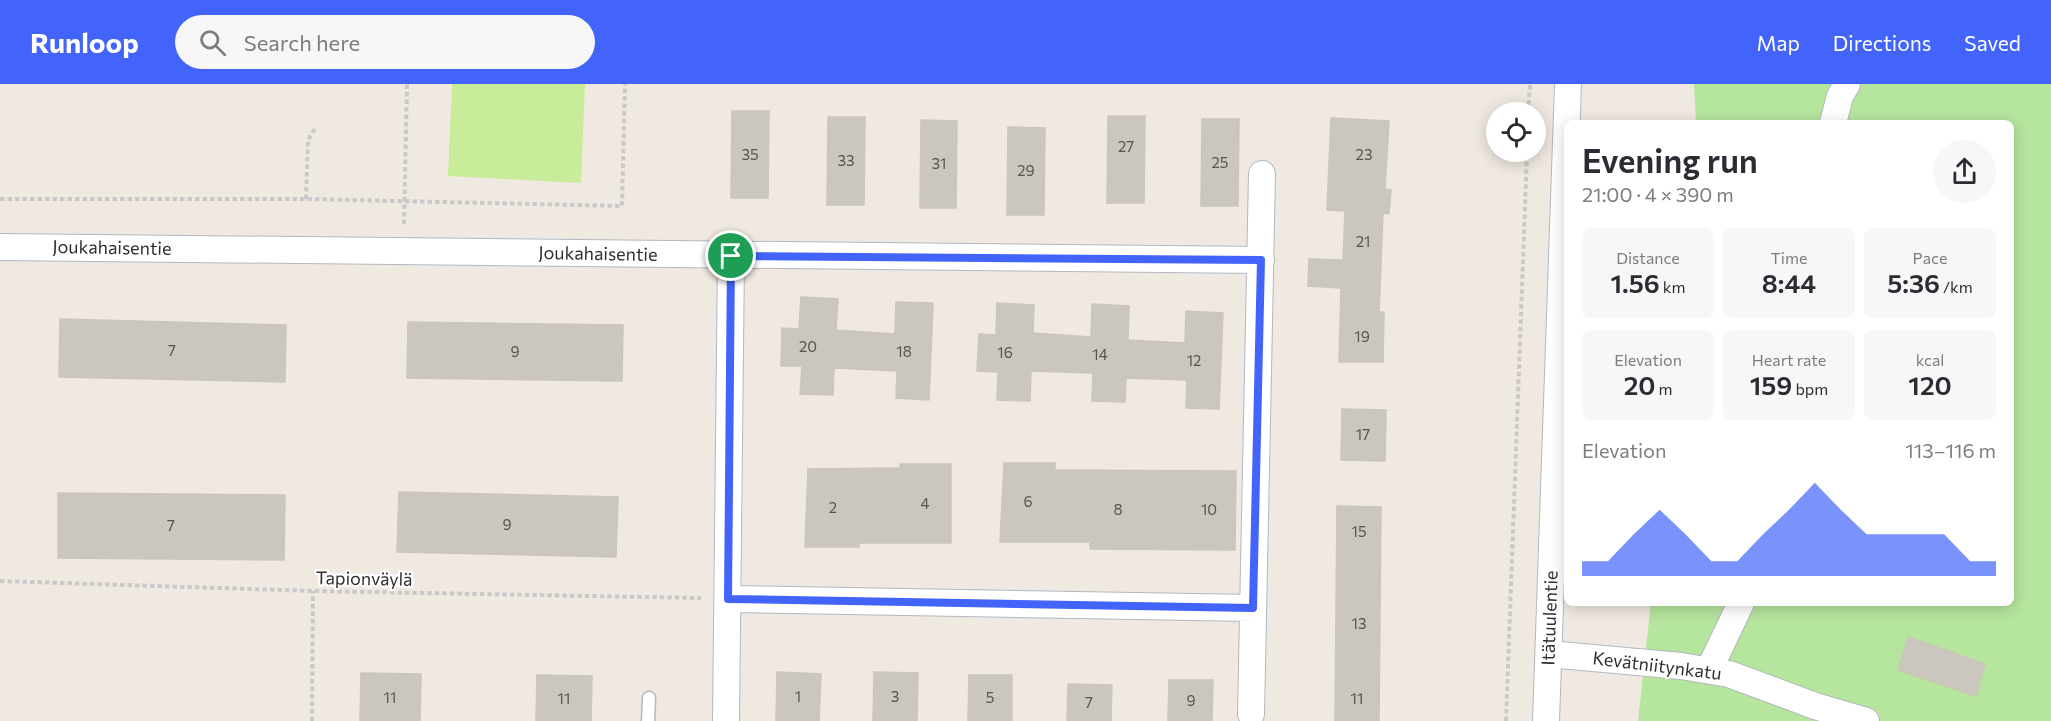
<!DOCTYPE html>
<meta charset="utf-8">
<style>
:root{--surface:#fff;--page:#f7f7f7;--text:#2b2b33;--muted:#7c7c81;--accent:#4264fb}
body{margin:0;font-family:Commissioner,sans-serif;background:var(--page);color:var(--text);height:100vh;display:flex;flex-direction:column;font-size:22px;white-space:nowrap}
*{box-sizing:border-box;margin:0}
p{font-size:20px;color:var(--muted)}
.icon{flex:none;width:33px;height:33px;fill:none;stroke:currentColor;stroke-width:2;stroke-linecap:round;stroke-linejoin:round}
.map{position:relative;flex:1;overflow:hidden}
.sheet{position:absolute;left:1564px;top:36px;width:450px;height:486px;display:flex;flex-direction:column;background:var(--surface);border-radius:9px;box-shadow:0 3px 15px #0003}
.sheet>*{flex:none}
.buttons{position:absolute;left:1486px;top:18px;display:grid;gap:12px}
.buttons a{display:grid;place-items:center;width:60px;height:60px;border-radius:50%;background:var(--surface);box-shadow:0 3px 15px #0003;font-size:30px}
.pin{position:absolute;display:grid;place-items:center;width:51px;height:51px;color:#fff;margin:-26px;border:3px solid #fff;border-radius:50%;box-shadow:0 2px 6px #0007}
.round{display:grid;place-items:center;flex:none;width:63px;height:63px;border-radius:32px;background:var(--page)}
.summary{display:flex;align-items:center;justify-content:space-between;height:102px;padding:0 18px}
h1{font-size:33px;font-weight:600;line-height:45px}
.stats{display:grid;grid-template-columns:repeat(3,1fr);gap:9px;height:102px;padding:6px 18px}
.stats div{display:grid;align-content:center;border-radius:9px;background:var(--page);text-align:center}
.stats b{font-size:26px;font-weight:600}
.stats small{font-size:16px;font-weight:400}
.stats p{font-size:16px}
.chart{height:168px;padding:12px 18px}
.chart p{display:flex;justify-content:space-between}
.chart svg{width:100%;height:108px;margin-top:6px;fill:var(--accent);opacity:.7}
header{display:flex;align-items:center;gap:36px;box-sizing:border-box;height:84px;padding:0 30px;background:var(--accent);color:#fff}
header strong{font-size:28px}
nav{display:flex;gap:33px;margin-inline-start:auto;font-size:21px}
.search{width:420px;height:54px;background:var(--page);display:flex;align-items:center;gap:15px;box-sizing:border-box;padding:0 21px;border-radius:33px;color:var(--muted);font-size:22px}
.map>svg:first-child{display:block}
</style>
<header>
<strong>Runloop</strong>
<div class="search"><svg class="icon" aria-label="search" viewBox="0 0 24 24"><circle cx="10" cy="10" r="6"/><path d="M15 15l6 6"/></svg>Search here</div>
<nav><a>Map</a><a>Directions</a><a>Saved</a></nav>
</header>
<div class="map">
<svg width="2051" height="637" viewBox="0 0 2051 637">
<rect width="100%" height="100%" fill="#efe9e1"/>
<path fill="#b6e59e" d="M1694 0H2051V637H1638L1651 519H2012V39H1696Z"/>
<path fill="#c9ec9a" d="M452 0H585L581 99 448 92Z"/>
<path fill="#cbc7bf" stroke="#cbc5ba" stroke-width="1.5" d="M732 27H769L768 114H731Z
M1108 32H1145L1144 119H1107Z
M828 33H865L864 121H827Z
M1331 34 1389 37 1385 105 1391 106 1389 130 1383 129 1379 228H1384L1383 278H1339L1341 204 1308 202 1309 175 1343 176 1345 127 1327 126Z
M1202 35H1239L1238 122H1201Z
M921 36 957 37 956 124H920Z
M1008 43 1045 44 1044 131H1007Z
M801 213 838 215 836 246 895 250 896 218 933 219 929 316 896 314 897 287 834 284 833 311 800 310 802 282H781L782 244 799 245Z
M997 219 1034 221 1033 249 1091 253 1092 220 1129 222 1128 256 1185 259 1186 227 1223 229 1219 325 1186 324 1187 296 1126 294 1125 318 1092 317 1093 289 1031 287 1030 317 997 316 998 288 977 287 979 250 996 251Z
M60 235 286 241 285 298 59 293Z
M408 238 623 241 622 297 407 294Z
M1342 325 1386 326 1385 377 1341 376Z
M1004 379H1055V386L1236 387 1235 466 1090 465V458H1000Z
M900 380H951V459H859V463H805L808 385 900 384Z
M399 408 618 413 616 473 397 468Z
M58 409 285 411 284 476 58 474Z
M1337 422 1381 423 1379 637H1335Z
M1908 553 1985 580 1976 612 1898 586Z
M777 588 821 590 819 637H776Z
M874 588 918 589 917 637H873Z
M361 589 421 590 420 637H360Z
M537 591 592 592 591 637H536Z
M969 591H1012V637H968Z
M1169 596H1213L1212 637H1168Z
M1068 600 1112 601 1111 637H1067Z"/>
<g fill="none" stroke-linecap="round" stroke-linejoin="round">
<g stroke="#b4b7c1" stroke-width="15">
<path id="lane" d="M648 637 649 614"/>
</g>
<g stroke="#b4b7c1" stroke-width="28">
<path id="street" d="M1833 39 1840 12 1847 0
M0 163 1261 176
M728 515 1253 524
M1549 570 1681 582 1729 590 1815 622 1866 637
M1709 586 1741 519
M1251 630 1262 90
M726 637 731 172
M1546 637 1568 0"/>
</g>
<path stroke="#c9c9c9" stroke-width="4" stroke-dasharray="4.5 3" stroke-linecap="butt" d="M1528 28 1530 0
M0 115H306L622 122 625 0
M306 115 308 56 316 43
M404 140 407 0
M0 497 313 507 701 514
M312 637 313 507
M1506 637 1527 68"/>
<use href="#lane" stroke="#fff" stroke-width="12"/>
<use href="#street" stroke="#fff" stroke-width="26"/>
</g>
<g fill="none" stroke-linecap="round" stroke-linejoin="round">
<g stroke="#fff" stroke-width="12">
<path id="route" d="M731 172 1261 176 1253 524 728 515Z"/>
</g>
<use href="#route" stroke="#4264fb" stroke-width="8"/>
</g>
<g text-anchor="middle" stroke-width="4.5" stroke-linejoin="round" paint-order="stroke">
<g font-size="15" fill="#555452">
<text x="1126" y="68">27</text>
<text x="750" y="76">35</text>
<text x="1364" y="76">23</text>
<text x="846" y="82">33</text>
<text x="1220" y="84">25</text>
<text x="939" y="85">31</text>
<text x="1026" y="92">29</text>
<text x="1363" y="163">21</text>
<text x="1362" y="258">19</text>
<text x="808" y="268">20</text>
<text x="172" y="272">7</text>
<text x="515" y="273">9</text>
<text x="904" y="273">18</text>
<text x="1005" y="274">16</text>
<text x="1100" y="276">14</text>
<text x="1194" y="282">12</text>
<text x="1363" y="356">17</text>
<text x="1028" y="423">6</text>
<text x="925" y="425">4</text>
<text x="833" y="429">2</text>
<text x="1118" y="431">8</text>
<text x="1209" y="431">10</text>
<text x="507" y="446">9</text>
<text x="171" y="447">7</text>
<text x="1359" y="453">15</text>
<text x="1359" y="545">13</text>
<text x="798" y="618">1</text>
<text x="895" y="618">3</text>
<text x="390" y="619">11</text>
<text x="990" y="619">5</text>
<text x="564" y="620">11</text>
<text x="1357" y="620">11</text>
<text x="1191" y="622">9</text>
<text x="1089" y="624">7</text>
</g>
<g font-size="18" fill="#2e2e2e" stroke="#fff">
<text transform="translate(112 164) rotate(1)" y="6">Joukahaisentie</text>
<text transform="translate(598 170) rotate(1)" y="6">Joukahaisentie</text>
<text transform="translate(364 495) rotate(1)" y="6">Tapionväylä</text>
<text transform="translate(1550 534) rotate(-88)" y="6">Itätuulentie</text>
<text transform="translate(1657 582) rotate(7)" y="6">Kevätniitynkatu</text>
</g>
</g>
</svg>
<div class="buttons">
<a><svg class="icon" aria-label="locate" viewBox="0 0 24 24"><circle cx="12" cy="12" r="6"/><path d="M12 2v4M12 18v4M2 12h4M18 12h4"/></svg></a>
</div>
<div class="pin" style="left:731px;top:172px;background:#1e9e55"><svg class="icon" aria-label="arrive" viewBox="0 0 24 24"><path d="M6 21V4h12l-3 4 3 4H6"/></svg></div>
<section class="sheet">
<div class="summary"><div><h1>Evening run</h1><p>21:00 · 4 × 390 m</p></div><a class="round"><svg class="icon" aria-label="share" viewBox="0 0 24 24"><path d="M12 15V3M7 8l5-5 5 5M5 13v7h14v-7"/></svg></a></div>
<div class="stats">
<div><p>Distance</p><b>1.56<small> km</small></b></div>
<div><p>Time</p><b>8:44</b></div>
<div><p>Pace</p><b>5:36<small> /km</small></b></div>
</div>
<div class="stats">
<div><p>Elevation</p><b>20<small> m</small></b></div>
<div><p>Heart rate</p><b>159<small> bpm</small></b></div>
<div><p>kcal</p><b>120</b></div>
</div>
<div class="chart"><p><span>Elevation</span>113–116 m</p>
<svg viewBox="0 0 160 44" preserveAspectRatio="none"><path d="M0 44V38L10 38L20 27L30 17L40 27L50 38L60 38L70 27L80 17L90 6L100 17L110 27L120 27L130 27L140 27L150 38L160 38V44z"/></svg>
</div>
</section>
</div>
